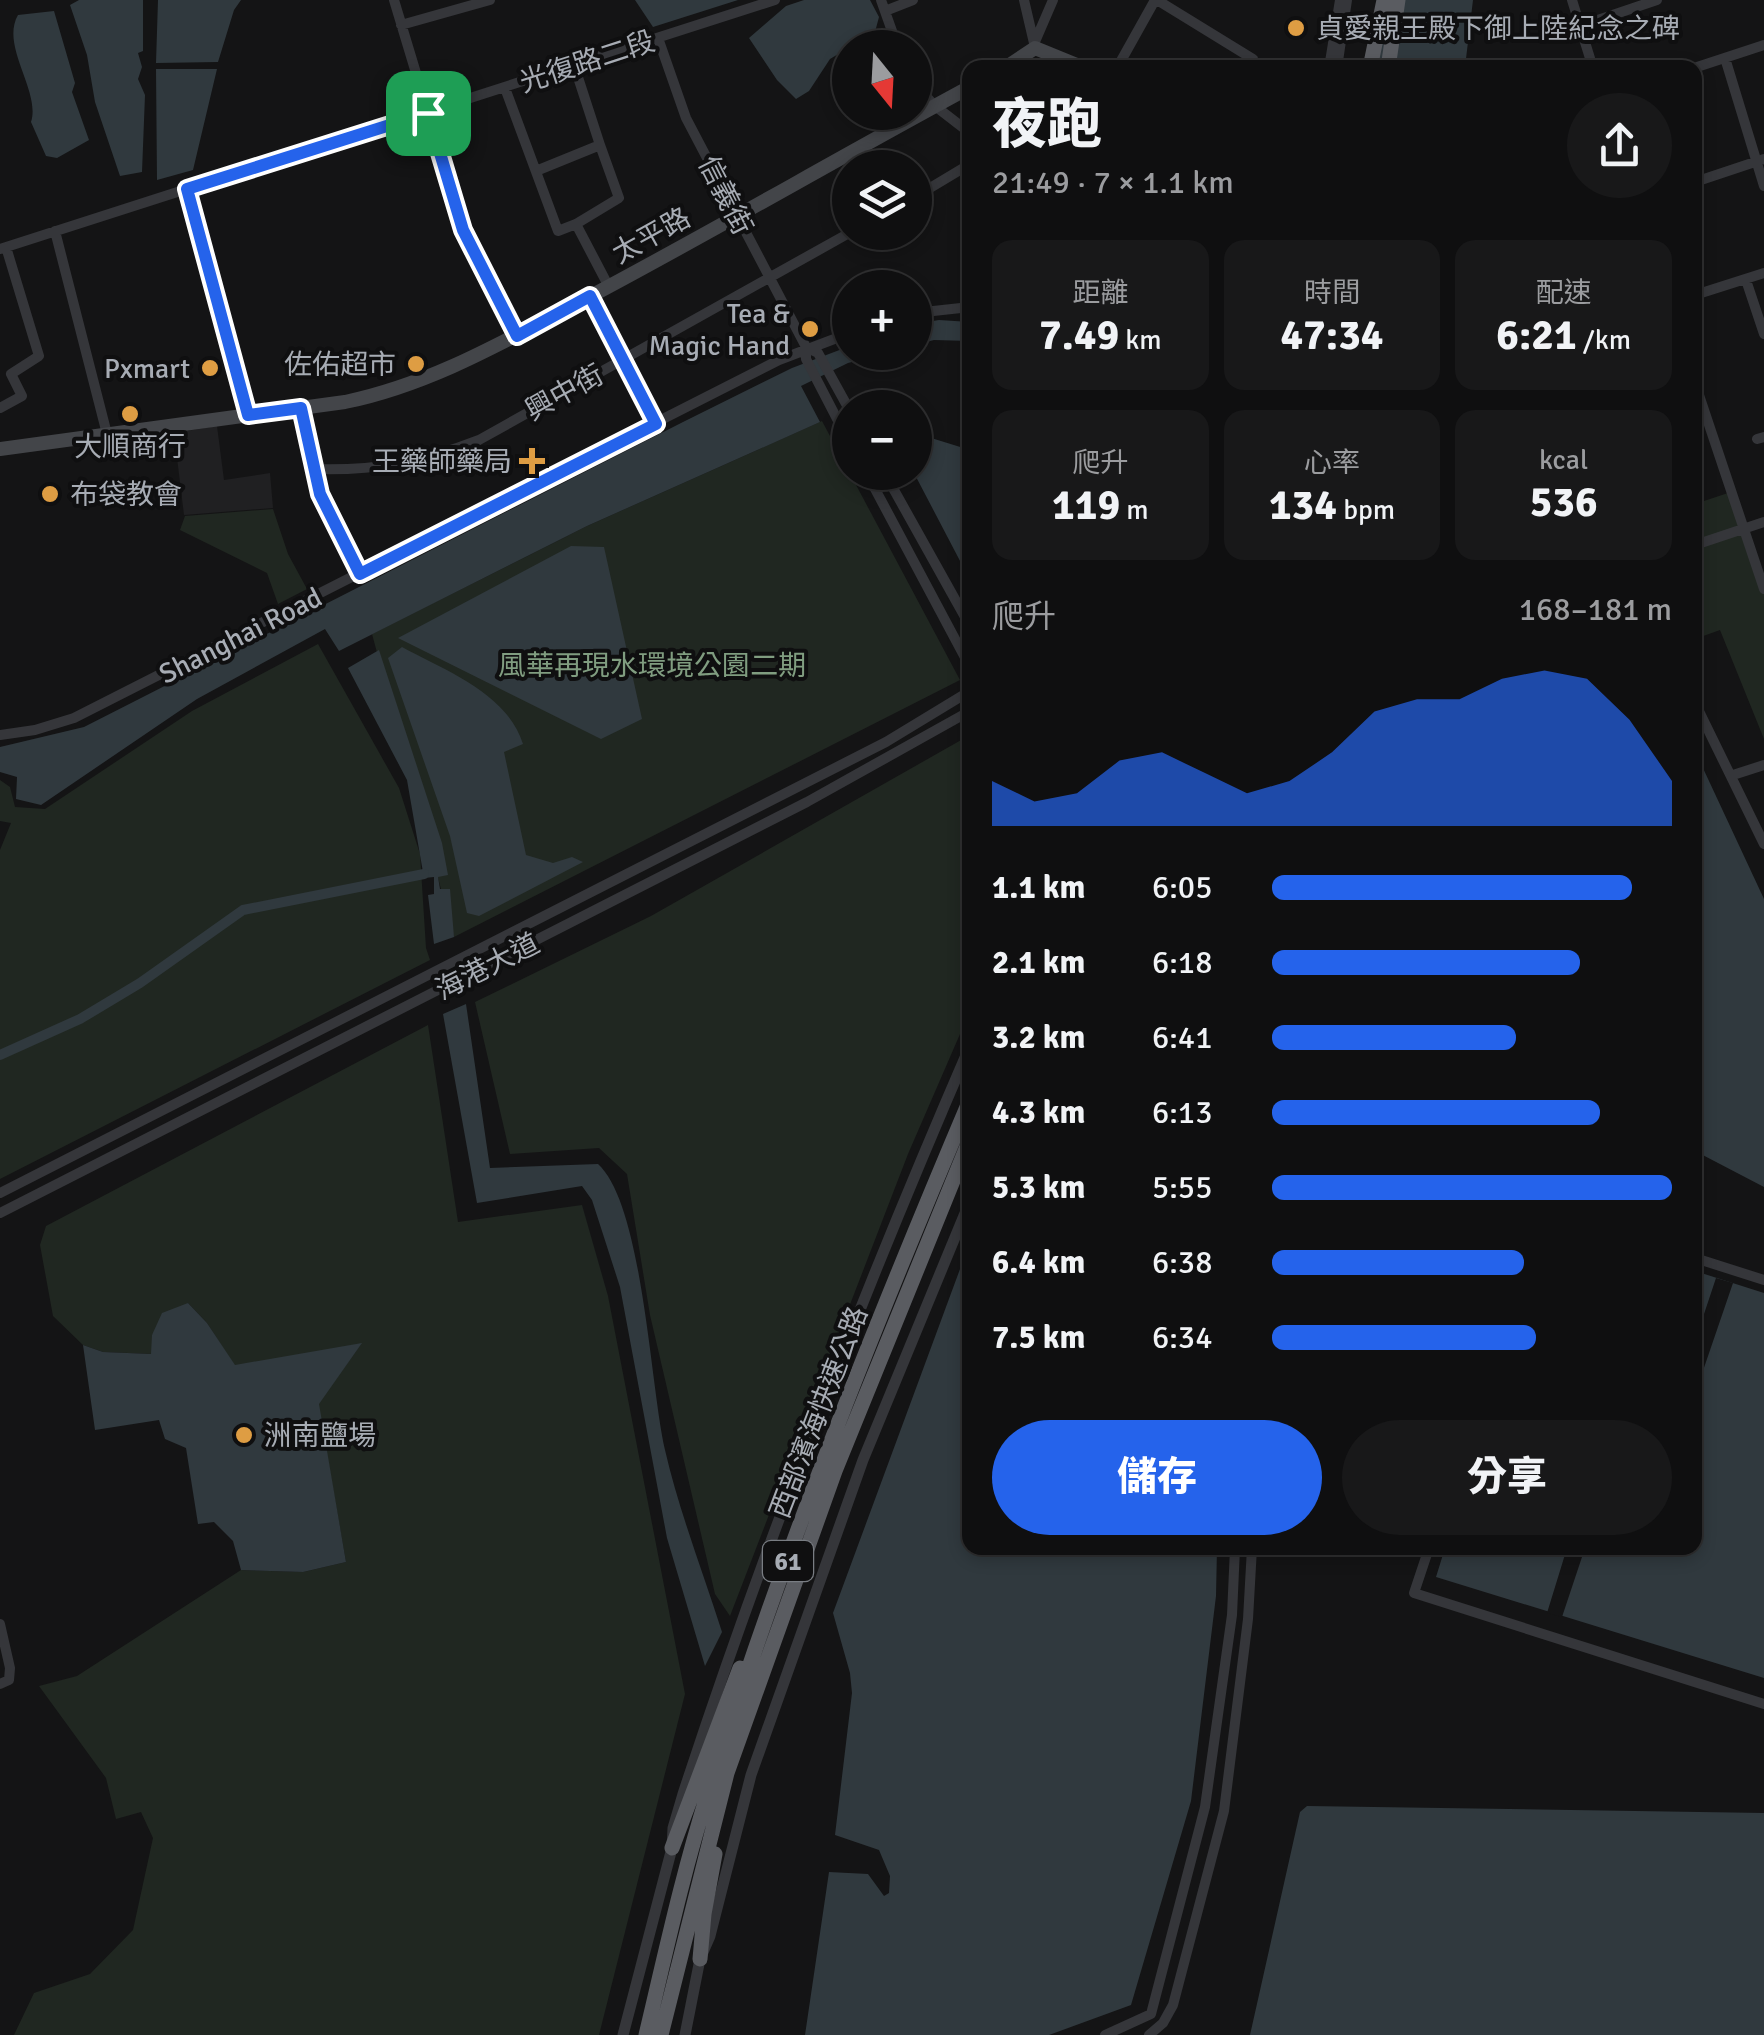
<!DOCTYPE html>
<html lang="zh-TW">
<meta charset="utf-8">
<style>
:root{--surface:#0f0f10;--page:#181819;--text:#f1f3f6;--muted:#9b9c9f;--line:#2f2f30;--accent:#2563eb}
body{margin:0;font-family:Signika,"Noto Sans TC",sans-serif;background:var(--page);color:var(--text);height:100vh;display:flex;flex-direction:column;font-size:38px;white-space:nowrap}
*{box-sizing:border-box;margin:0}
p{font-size:32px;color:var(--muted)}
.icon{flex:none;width:55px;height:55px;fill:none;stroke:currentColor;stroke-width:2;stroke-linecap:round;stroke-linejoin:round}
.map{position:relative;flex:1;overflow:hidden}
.drawer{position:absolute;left:962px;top:60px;width:740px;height:1495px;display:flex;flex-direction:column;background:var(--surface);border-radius:20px;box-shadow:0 5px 15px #0003,0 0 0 2px var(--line)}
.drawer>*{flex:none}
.needle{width:65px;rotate:162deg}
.buttons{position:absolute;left:832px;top:30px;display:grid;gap:20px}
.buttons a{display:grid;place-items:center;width:100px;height:100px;border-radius:50%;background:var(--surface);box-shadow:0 5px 15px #0003,0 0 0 2px var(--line);font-size:50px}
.pin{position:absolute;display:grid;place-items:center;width:85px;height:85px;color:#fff;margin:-42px;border-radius:20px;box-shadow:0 5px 15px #0006}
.round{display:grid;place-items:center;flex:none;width:105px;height:105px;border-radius:52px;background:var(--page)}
.head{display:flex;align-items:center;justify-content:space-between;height:170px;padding:0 30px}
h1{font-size:55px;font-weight:800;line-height:75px}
.stats{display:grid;grid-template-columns:repeat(3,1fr);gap:15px;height:170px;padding:10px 30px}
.stats div{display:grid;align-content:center;border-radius:20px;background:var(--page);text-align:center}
.stats b{font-size:42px;font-weight:800}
.stats small{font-size:28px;font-weight:400}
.stats p{font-size:28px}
.chart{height:280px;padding:20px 30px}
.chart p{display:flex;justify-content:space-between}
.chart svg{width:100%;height:180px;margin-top:10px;fill:var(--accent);opacity:.7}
.primary-button{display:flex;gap:20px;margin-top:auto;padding:20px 30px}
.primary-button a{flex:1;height:115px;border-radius:60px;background:var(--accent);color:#fff;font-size:40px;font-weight:800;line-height:115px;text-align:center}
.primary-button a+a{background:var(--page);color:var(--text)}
ul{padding:0 30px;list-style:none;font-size:32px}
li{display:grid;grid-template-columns:160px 120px 1fr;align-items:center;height:75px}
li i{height:25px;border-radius:12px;background:var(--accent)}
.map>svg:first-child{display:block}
</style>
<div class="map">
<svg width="1764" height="2035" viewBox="0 0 1764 2035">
<rect width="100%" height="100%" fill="#141415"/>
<path fill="#202022" d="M217 426 224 480 270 473 273 508 184 515 174 433Z"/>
<path fill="#202721" d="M822 421 960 680 454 937 372 634 587 526Z
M1731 492 1764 588V739L1720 630 1695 639V504Z
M273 509 288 554 307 589 278 604 267 573 180 530 185 516Z
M318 644 399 788 420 854 426 948 430 960 0 1179V850L11 823 0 821V780L10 787 15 807 45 809 192 711Z
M970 735V1011L908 1154 730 1616 715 1594 650 1315 627 1174 599 1148 510 1154 475 1002 651 916Z
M428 1025 458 1222 582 1205 608 1296 685 1694 599 2035H14L34 1993 90 1974 133 1930 153 1838 141 1812 116 1819 106 1778 39 1686 77 1676 241 1570 303 1572 346 1562 318 1404 361 1344 235 1366 207 1323 188 1303 152 1335V1354L103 1352 83 1345 53 1316 40 1245 46 1226Z"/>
<path fill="#30393e" d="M79 0H143V51L138 53 142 67 138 79 145 95 142 172 120 176 95 102 87 55 70 5Z
M158 0H241L234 10 218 62 156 63Z
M635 0H738L653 27Z
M804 0H870L879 17 875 32 830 59 809 91 796 99 777 80 749 38 786 6Z
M1379 0H1473L1465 67 1368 68Z
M54 11 75 83 72 92 89 140 57 158 46 156 31 122C41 91 0 46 18 15Z
M156 69H217L193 170 157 180Z
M939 320 970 322V341L934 340 915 345V324Z
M850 346V352L886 353 848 363 801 386 820 422 587 526 339 651 325 629 197 699 41 805 16 799 17 777 0 772V747L84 727 683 422 792 368Z
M915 433 970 450V580L914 473Z
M571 546 604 547 642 719 601 739 398 638Z
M402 647C446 671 507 693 523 744L504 752 526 855 553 863 572 857 583 862 479 916 467 913 450 836 388 658Z
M379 650 442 843 448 875 438 877 440 889H450L454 937 434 944 428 895 434 894V877L424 878 407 780 348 668Z
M1695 751 1764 899V1187L1695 1151Z
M466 1004 490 1168 598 1164C643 1205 650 1385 665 1450 679 1511 703 1572 722 1632L705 1666 667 1538 620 1287 592 1200 582 1186 477 1203 443 1014Z
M970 1242V1548H1217L1216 1596 1191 1801 1131 2005 1049 2035H805L829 1872 868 1874 884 1896 889 1893 890 1876 879 1850 835 1835 852 1693 850 1673 833 1613Z
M1695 1271 1764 1293V1678L1436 1577 1445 1548H1695Z
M188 1303 207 1323 235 1365 362 1343 319 1404 346 1562 303 1572 241 1570 233 1541 214 1522 198 1524 186 1448 165 1439 159 1420 95 1430 83 1345 103 1352 151 1354 152 1335 162 1313Z
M1307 1806 1764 1813V2035H1250L1300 1812Z"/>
<path fill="#141415" d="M1716 1278 1733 1283 1695 1394V1341Z
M1567 1548H1585L1562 1617 1547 1613Z"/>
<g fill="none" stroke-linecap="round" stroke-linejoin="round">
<path stroke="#30393e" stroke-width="10" d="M0 1055 80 1019 140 983 243 910 424 874"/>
<path stroke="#35363a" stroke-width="10" d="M394 0 463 229 517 336
M881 0 898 48
M1024 0 1034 43
M1157 0 1253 59 1249 68
M1572 0 1593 68
M885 11 913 0
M401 25 490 0
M1580 26 1657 0
M658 38 686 118 806 347
M1034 44 1053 0
M1725 58 1764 186
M1117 68 1155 0
M1329 68 1340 0
M1337 68 1347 0
M1694 68 1764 45
M915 84 935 106 970 133
M505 88 558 231 576 224 619 198 600 145
M536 171 600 145 574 65
M1695 182 1764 159
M187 189 247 415
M915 197 970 164
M576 224 609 287
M55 231 107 434
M0 249 775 0
M1746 280 1764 334
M1695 295 1764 273
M591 296 656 424
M915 313 970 307
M806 347V359L850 444
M806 347 818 353 850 411
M1695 383 1764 589
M0 408 22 396 11 374 39 356 6 247
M301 408 320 494 360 574
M1757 439 1764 437
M312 469C376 471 420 463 479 440L851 232
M866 472 970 667
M884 472 970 626
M1695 545 1764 522
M1695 703 1764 844
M0 735 35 730 74 718 779 360 850 333
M1733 775 1764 765
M0 1193 886 742 970 691
M0 1213 807 802 970 711
M1695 1258 1764 1280
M1429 1548 1414 1593 1764 1704
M0 1624 10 1668 9 1680 0 1684
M1105 2035 1151 2014 1205 1807 1232 1615 1235 1548
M1149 2035 1163 2023 1173 2005 1224 1811 1248 1619 1252 1548"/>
<path stroke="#35363a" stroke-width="11" d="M623 2035 672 1848 673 1828 683 1794C766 1540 864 1291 970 1046
M685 2035 700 1959 710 1936 751 1775 863 1460 970 1201"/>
<path stroke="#434549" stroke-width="14" d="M1005 68 1035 48 1084 68
M0 449 345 402C433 384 510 338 589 297 717 229 842 156 970 87"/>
<path stroke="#5a5c61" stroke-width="15" d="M1370 68 1384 0
M1388 68 1398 0
M672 1848 740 1668
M700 1959 704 1914 715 1854
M646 2035C665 1955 683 1872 708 1793 781 1558 874 1327 970 1100
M661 2035 727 1773 835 1471 970 1139"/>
</g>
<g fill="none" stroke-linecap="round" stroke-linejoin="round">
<g stroke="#fff" stroke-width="20">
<path id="route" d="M428 113 463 230 517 336 590 296 656 424 360 574 320 494 301 408 248 415 187 189Z"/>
</g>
<use href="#route" stroke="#2563eb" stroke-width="12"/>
</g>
<g fill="#de9d43" stroke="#0f0f10" stroke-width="4">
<circle cx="1296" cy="28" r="10"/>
<circle cx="810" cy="329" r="10"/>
<circle cx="416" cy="364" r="10"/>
<circle cx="210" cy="368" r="10"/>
<circle cx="130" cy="414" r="10"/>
<path d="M527 446h10v10h10v10h-10v10h-10v-10h-10v-10h10z"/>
<circle cx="50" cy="494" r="10"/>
<circle cx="244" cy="1435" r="10"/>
</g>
<g text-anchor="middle" stroke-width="8" stroke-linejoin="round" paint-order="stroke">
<rect fill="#0f0f10" stroke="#797d83" stroke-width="2.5" x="763" y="1541" width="50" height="40" rx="8"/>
<g font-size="25" font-weight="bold" fill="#a7acb4">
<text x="788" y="1570">61</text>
</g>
<g font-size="28" fill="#a7acb4" stroke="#0f0f10" text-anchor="end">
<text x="1316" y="38" text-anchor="start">貞愛親王殿下御上陸紀念之碑</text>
<text x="790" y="323">Tea &amp;<tspan x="790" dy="32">Magic Hand</tspan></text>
<text x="396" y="374">佐佑超市</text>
<text x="190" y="378">Pxmart</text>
<text x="130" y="456" text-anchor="middle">大順商行</text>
<text x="512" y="471">王藥師藥局</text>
<text x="70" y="504" text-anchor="start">布袋教會</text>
<text x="264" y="1445" text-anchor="start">洲南鹽場</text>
</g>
<g font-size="28" fill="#a7acb4" stroke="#0f0f10">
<text transform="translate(587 61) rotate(-18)" y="10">光復路二段</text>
<text transform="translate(726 195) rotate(63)" y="10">信義街</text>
<text transform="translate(651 235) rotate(-29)" y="10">太平路</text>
<text transform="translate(564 392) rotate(-29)" y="10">興中街</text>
<text transform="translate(240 635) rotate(-27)" y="10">Shanghai Road</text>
<text transform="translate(487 966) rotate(-27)" y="10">海港大道</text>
<text transform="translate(818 1412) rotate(-69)" y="10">西部濱海快速公路</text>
</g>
<g font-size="28" fill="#809d80" stroke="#0f0f10">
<text x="652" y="675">風華再現水環境公園二期</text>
</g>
</g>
</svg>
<div class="buttons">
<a><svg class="needle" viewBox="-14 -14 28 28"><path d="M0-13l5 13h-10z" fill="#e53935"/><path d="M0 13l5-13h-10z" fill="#9b9c9f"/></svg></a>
<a><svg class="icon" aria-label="layers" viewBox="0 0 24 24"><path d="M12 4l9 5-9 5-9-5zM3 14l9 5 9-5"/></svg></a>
<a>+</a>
<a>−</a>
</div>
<div class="pin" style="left:428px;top:113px;background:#1e9e55"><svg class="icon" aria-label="arrive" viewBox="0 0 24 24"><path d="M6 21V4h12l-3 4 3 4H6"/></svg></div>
<section class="drawer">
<div class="head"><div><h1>夜跑</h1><p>21:49 · 7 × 1.1 km</p></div><a class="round"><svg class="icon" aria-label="share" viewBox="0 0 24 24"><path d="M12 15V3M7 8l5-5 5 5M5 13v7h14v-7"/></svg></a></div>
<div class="stats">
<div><p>距離</p><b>7.49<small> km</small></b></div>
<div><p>時間</p><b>47:34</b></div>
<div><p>配速</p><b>6:21<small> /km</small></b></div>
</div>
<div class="stats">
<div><p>爬升</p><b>119<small> m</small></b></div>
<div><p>心率</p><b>134<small> bpm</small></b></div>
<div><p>kcal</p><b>536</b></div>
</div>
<div class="chart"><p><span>爬升</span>168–181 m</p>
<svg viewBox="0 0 160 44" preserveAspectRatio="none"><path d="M0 44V33L10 38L20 36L30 28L40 26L50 31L60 36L70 33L80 26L90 16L100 13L110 13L120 8L130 6L140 8L150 18L160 33V44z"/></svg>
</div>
<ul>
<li><b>1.1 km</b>6:05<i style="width:90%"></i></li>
<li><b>2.1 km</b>6:18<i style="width:77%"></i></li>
<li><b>3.2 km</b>6:41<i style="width:61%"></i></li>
<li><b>4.3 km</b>6:13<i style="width:82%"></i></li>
<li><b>5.3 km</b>5:55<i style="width:100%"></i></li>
<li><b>6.4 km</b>6:38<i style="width:63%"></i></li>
<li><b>7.5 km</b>6:34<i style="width:66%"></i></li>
</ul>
<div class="primary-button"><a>儲存</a><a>分享</a></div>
</section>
</div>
